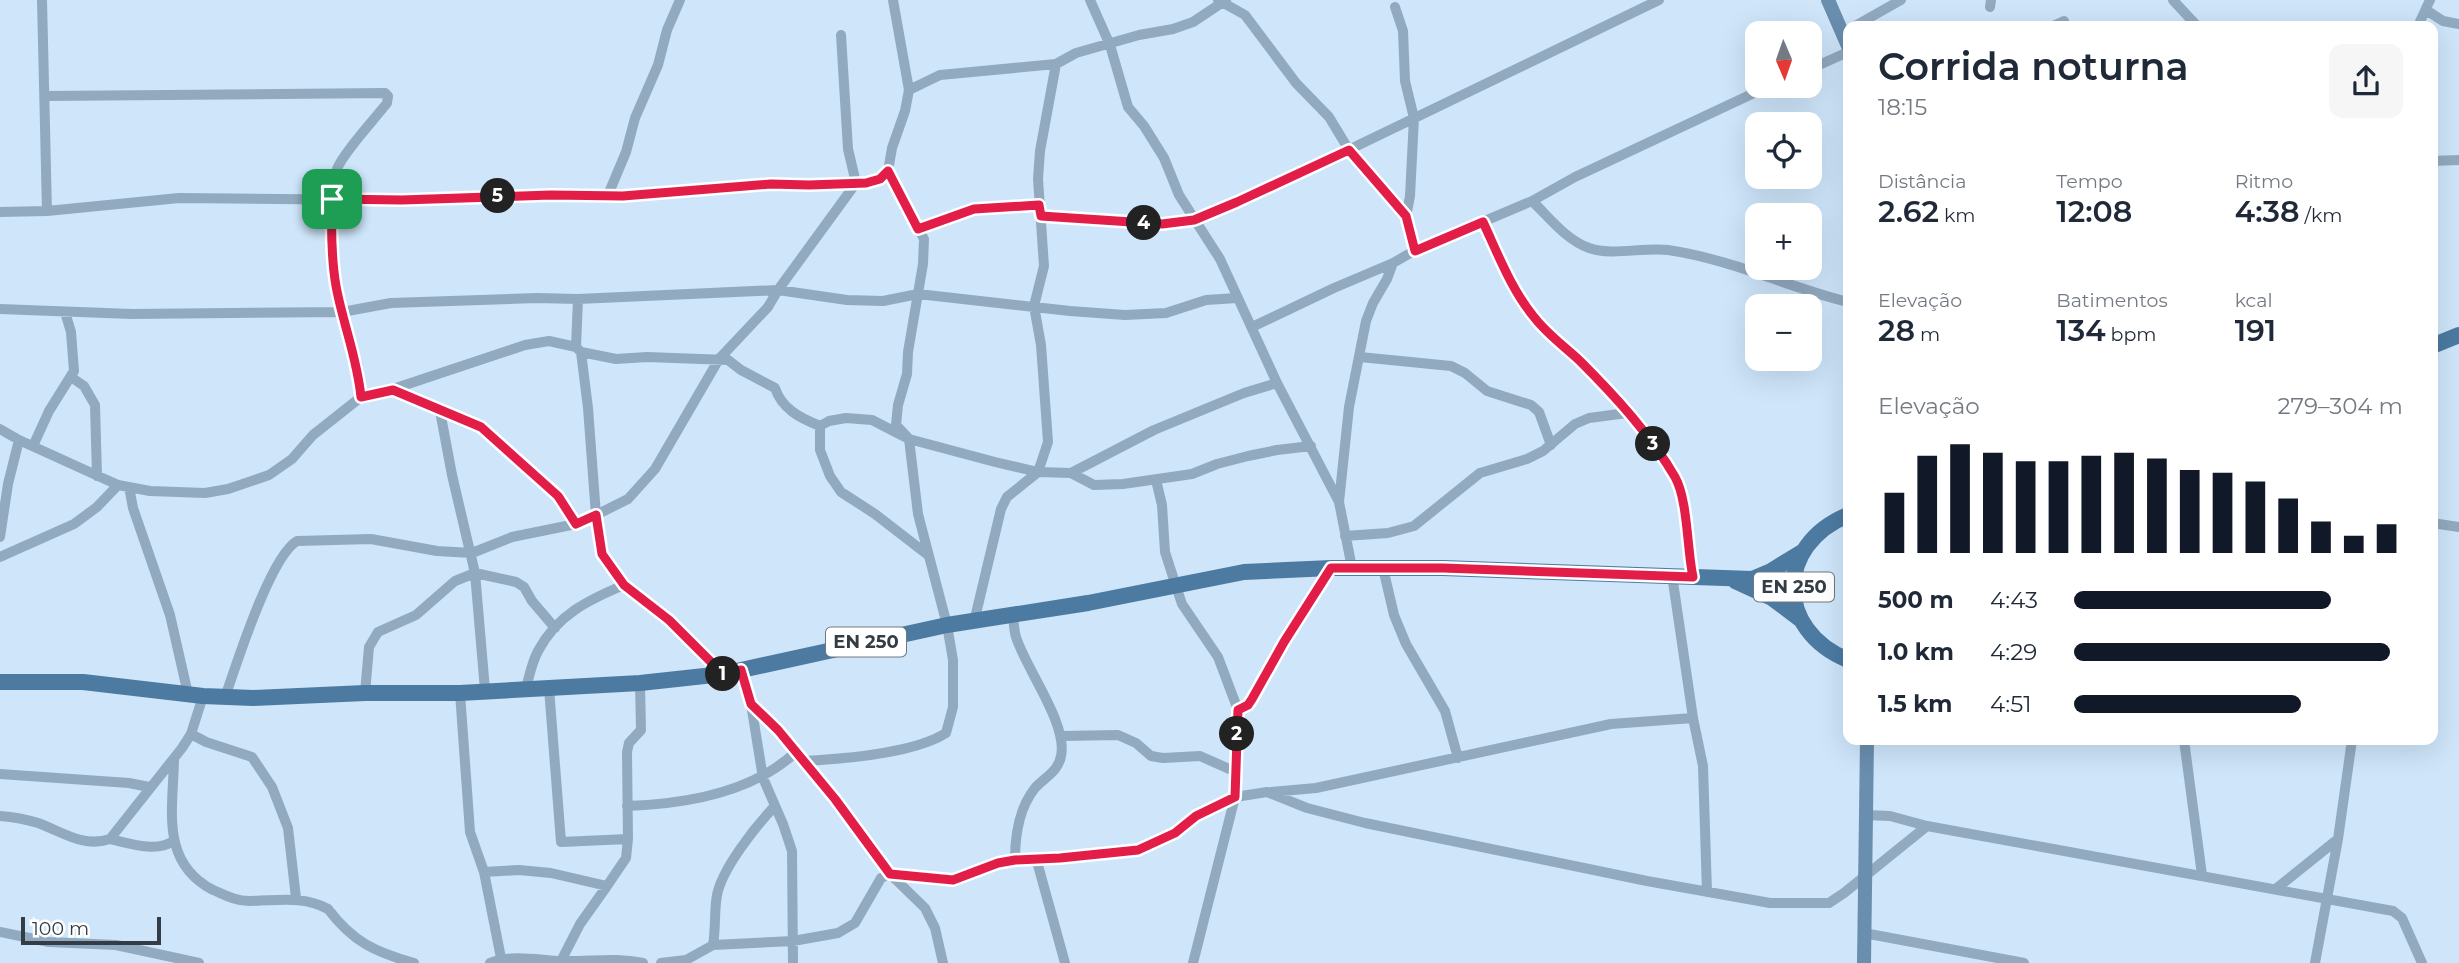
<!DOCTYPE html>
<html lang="pt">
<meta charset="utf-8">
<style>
:root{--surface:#fff;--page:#f6f6f7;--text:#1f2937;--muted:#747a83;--accent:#111827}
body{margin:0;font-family:Montserrat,sans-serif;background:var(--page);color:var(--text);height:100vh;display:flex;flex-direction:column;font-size:26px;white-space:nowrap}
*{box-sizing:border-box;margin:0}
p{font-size:23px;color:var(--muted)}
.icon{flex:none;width:38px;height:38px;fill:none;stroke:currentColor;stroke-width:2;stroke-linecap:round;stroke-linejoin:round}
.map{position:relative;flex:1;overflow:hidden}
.details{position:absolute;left:1843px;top:21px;width:595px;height:724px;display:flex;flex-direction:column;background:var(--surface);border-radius:14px;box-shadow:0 7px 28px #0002}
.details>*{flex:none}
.needle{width:46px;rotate:178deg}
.controls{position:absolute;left:1745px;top:21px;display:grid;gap:14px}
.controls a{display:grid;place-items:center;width:77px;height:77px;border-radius:14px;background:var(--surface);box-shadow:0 7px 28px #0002;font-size:35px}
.scale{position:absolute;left:21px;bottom:18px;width:140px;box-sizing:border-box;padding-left:7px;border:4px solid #343d46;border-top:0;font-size:19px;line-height:24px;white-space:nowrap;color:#343d46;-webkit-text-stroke:5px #fff;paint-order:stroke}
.pin{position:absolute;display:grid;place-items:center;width:60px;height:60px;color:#fff;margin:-30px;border-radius:14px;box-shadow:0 4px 10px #0006}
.km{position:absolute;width:35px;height:35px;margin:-18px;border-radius:50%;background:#222;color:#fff;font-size:19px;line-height:35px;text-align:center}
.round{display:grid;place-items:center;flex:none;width:74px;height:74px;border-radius:14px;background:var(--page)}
.head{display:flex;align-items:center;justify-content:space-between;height:119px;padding:0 35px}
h1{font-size:38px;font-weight:600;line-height:52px}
.figures{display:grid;grid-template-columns:repeat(3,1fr);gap:10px;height:119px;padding:7px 35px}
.figures div{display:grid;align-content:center}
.figures b{font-size:30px;font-weight:600}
.figures small{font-size:19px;font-weight:400}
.figures p{font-size:19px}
.chart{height:196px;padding:14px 35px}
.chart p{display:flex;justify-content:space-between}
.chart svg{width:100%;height:126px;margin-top:7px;stroke:var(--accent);stroke-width:6}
ul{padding:0 35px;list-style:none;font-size:23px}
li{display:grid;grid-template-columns:112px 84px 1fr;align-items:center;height:52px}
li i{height:18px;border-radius:9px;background:var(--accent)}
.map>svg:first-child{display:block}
</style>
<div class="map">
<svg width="2459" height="963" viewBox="0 0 2459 963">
<rect width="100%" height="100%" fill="#cee5fa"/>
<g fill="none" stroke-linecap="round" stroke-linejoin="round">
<path stroke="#92aac0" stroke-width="10" d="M42 0 47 211
M1090 0 1110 45 1128 107 1144 126 1164 158 1179 195 1220 259 1277 383 1339 502 1352 568
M1218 0 1245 15 1296 83 1329 117 1349 150 1406 217 1414 251
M2173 0 2197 26
M1395 7 1403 31 1405 81 1414 118 1410 196 1406 217
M1990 7 1991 0
M2426 10 2443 21 2459 24
M1855 26 1901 0
M2053 26 2064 21
M2418 26 2430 0
M1810 69 1848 52
M909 90 940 75 1056 64 1076 53 1139 35 1173 29 1193 22 1226 0
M45 96 385 93 388 96 387 103C373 121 351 144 340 163 321 194 334 277 342 312L391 303 537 298 578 299 576 347
M2432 161 2459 160
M608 195 626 152 635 118 658 65 667 30 680 0
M1532 201C1549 217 1566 240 1589 248 1611 256 1644 247 1668 250 1731 259 1787 287 1848 302
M0 212 47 211 179 198 378 200 551 195 623 196 771 184 809 185 866 183 880 179 888 171
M1041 217 1162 224 1194 220 1280 183 1659 0
M1483 222C1498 254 1511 289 1534 317 1546 333 1561 344 1576 357 1610 387 1652 438 1675 477 1688 500 1687 550 1693 577
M918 229 974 209 1039 205
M578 299 778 290 847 300 883 301 918 294 1070 311 1125 315 1166 313 1206 300 1237 298
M0 309 132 314 342 312 358 366 361 397
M1252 327 1334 288 1393 263 1414 251 1532 201 1575 177 1769 86
M581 352 588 408 596 515 628 499 655 469 719 359 768 307 778 290 856 183 848 149 841 35
M1360 357 1451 366 1465 373 1487 391 1531 405 1539 412 1551 445
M71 377 84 386 95 405 97 476
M393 389 525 345 549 341 576 347 581 352 616 359 647 357 728 360 741 370 775 388C782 409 800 418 820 426V450L830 476 841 492 875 514 928 555
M440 411 452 475 475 573 485 690
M820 426 829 421 846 418 872 420 909 439 995 462 1038 472 1071 473 1154 430 1244 393 1277 383
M0 429 19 440 118 485 150 491 205 493 228 489 269 475 292 459 313 435 361 397 393 390 485 429 558 496 576 524 596 515 602 554 624 585 669 620 723 674
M33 446 49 411 74 371 71 332 65 312
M1071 473 1094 485 1123 484 1192 474 1217 464 1248 456 1277 450 1311 446
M129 487 133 508 170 615 188 694
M1339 502 1349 407 1366 321 1373 303 1387 279 1393 263
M2432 523 2459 527
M1345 536 1388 533 1414 526 1480 473 1527 459 1543 451 1575 424 1589 418 1627 413
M0 537 8 484 19 440
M0 557 74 524 97 507 118 485
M1383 568 1394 615 1406 644 1445 711 1458 758
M1672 575 1693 718
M1013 616C1014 623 1014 631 1016 637 1026 669 1068 724 1061 756 1058 772 1045 777 1035 788 1019 808 1015 836 1015 860
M974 622 1001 509 1007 497 1038 472 1048 442 1041 345 1034 306 1044 266 1038 179 1040 151 1056 64
M741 670 751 704 763 778 783 824 792 851 793 963
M526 688C529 677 532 662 538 651 557 615 588 600 624 585
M549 688 561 842 628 839 627 752 629 743 641 730 640 683
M365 693 369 647 378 632 416 615 455 581 475 573 516 582 524 587 532 601 555 628
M460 693 470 832 484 872 502 963
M225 697C237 663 270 557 297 541L371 539 437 551 472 553 512 537 576 524
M751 704 777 730 835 798 890 874 925 908 935 928 943 963
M1238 710 1248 705 1252 699 1284 642 1331 568
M191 734 206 742 252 757 272 787 288 828 296 898
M1062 736 1118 735 1136 743 1151 756 1163 758 1200 756 1236 772
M2184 740 2202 875
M174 760C173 810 160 862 213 890 225 895 236 901 249 901 277 901 302 895 328 909 353 942 375 952 414 963
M804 761C842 759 915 753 946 733L953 707V660L947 625 918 514 909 439 896 425 898 405 907 374 908 352 923 264 924 239 888 171 892 148 905 111 909 90 893 0
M0 774 129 783 149 787
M1271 792 1316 788 1611 724 1693 718 1703 766 1707 892
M627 806C686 804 752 793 796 752
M1866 815 1890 816 1927 826 2393 911 2402 918 2422 963
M0 816C13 817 25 819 38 823 63 832 83 848 110 839L182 748 191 734 203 696
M110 839C128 843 157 853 173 841
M1036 858 1065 963
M484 872 519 870 551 873 607 886 626 858 628 839
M2277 888 2338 839
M0 932 49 942 116 945 199 963
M1864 933 2024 963
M713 945C716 928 714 911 717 895 722 869 755 827 774 807
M561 961 580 924 607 886
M490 963C513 954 537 960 561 961 589 962 615 957 643 963
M661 963 686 960 713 945 793 941 838 933 855 923 881 878 890 874 952 880 998 863 1015 860 1061 858 1138 850 1175 833 1196 816 1235 797 1238 710 1218 657 1182 604 1176 586 1165 552 1162 505 1156 480
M1193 963 1235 797 1267 792 1307 808 1365 823 1647 881 1770 903H1829L1844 893 1927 826
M2315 963 2338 839 2352 740"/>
<path stroke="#6a8eae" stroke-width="14" d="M1828 0 1848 46
M1864 963 1867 740"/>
<path stroke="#4c7aa1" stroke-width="16" d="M2432 346 2459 335
M1848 515C1775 545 1775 630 1848 660
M1735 581 1772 598 1800 619
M0 682H83L203 696 253 698 365 693H460L640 683 723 674 947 625 1088 603 1244 572 1331 568H1443L1752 579 1771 571 1802 552"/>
</g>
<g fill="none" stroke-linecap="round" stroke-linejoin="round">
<g stroke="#fff" stroke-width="14">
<path id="route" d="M1349 150 1406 216 1415 251 1483 222C1498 254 1511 289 1534 317 1547 334 1564 346 1580 361 1615 396 1650 434 1675 477 1688 500 1687 550 1693 577L1443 568H1331L1284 642 1252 699 1248 705 1238 710 1235 797 1196 816 1175 833 1138 850 1060 858 1015 860 998 863 953 880 890 874 835 799 778 730 751 704 741 670 723 674 669 620 624 585 602 554 596 515 576 524 558 496 481 427 393 390 361 397C357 357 343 324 336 286 331 257 331 229 332 199L402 200 551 195 623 196 771 184 809 185 866 183 880 179 888 171 918 229 974 209 1039 205 1041 216 1162 224 1194 220 1237 202Z"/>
</g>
<use href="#route" stroke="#e11d48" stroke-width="9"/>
</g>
<g text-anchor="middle" stroke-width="6" stroke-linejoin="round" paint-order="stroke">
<g fill="#fff" stroke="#71777e" stroke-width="2">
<rect x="1754" y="572.5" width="80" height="29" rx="5"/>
<rect x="826" y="627.5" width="80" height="29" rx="5"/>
</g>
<g font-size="18" font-weight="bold" fill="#343d46">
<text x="1794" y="593">EN 250</text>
<text x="866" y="648">EN 250</text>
</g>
</g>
</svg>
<div class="controls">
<a><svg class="needle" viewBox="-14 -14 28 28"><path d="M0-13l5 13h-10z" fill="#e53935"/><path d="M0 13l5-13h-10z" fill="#747a83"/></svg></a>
<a><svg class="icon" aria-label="locate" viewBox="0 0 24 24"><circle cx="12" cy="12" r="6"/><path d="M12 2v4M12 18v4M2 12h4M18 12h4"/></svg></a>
<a>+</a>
<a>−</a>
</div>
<div class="scale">100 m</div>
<div class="pin" style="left:332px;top:199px;background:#1e9e55"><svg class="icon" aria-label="arrive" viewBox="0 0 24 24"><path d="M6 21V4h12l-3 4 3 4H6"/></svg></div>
<b class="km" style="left:723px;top:674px">1</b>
<b class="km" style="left:1237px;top:734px">2</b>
<b class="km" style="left:1653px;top:444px">3</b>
<b class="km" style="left:1144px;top:223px">4</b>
<b class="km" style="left:498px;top:196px">5</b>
<section class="details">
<div class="head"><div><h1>Corrida noturna</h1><p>18:15</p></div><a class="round"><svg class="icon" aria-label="share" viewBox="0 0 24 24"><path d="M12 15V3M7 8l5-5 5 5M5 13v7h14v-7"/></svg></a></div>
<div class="figures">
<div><p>Distância</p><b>2.62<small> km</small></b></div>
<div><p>Tempo</p><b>12:08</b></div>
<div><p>Ritmo</p><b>4:38<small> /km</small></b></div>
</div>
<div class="figures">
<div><p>Elevação</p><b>28<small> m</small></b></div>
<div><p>Batimentos</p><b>134<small> bpm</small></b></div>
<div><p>kcal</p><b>191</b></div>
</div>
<div class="chart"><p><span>Elevação</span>279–304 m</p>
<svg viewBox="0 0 160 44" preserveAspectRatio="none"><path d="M5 44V23M15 44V10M25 44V6M35 44V9M45 44V12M55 44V12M65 44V10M75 44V9M85 44V11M95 44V15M105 44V16M115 44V19M125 44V25M135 44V33M145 44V38M155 44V34"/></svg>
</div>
<ul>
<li><b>500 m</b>4:43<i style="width:78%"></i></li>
<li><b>1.0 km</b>4:29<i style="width:96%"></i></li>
<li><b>1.5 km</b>4:51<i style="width:69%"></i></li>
</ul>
</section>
</div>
